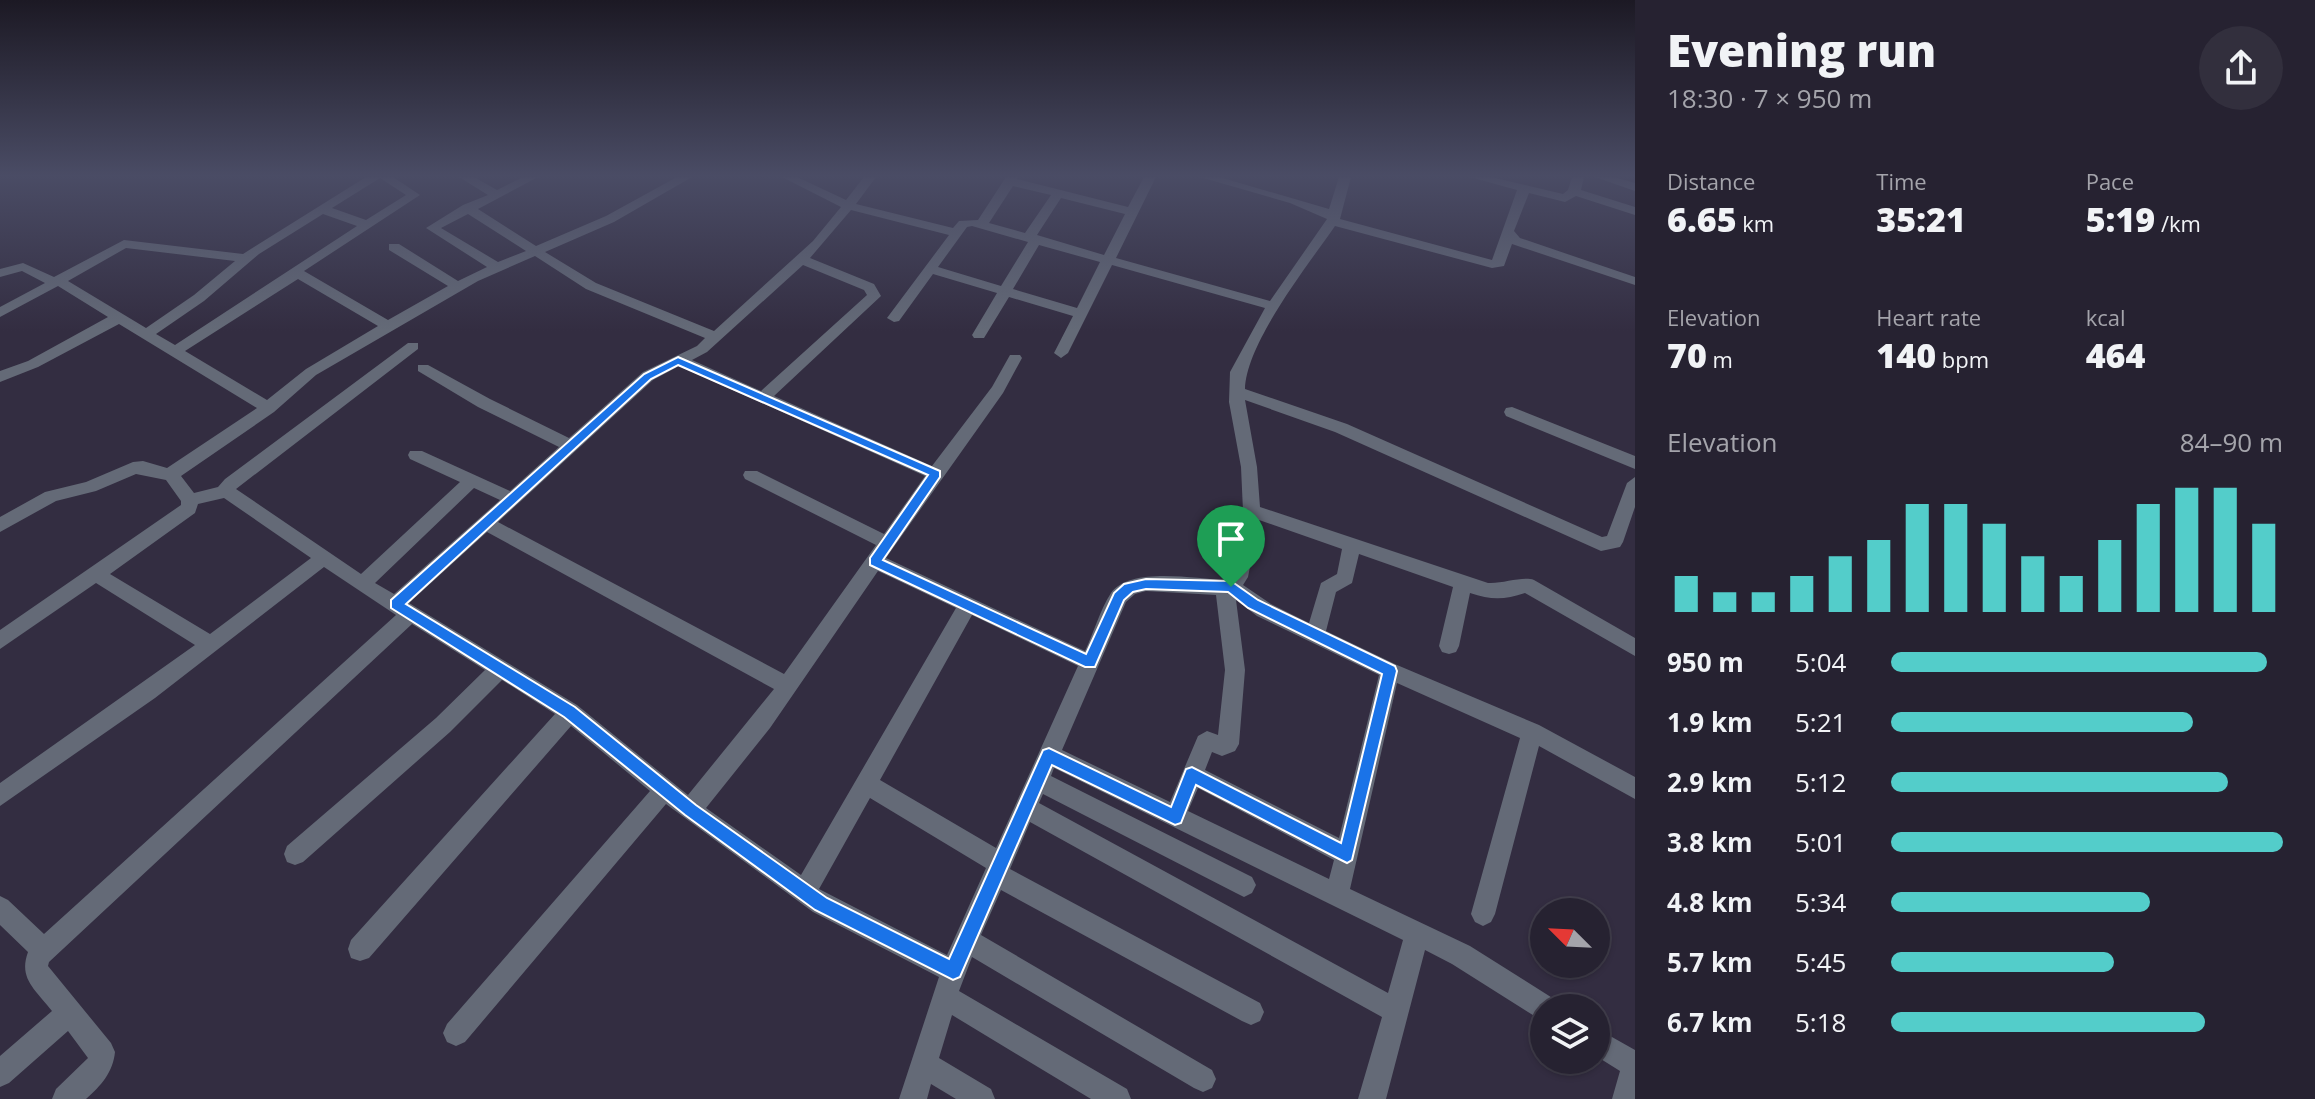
<!DOCTYPE html>
<meta charset="utf-8">
<style>
:root{--surface:#262231;--page:#322f3d;--text:#f1f3f6;--muted:#a4a4ab;--line:#423f4d;--accent:#53cdca}
body{margin:0;font-family:"Open Sans",sans-serif;background:var(--page);color:var(--text);height:100vh;display:flex;flex-direction:column;font-size:30px;white-space:nowrap}
*{box-sizing:border-box;margin:0}
p{font-size:26px;color:var(--muted)}
.icon{flex:none;width:44px;height:44px;fill:none;stroke:currentColor;stroke-width:2;stroke-linecap:round;stroke-linejoin:round}
.map{position:relative;flex:1;overflow:hidden}
.panel{display:flex;flex-direction:column;background:var(--surface);width:680px}
.panel>*{flex:none}
.needle{width:52px;rotate:294deg}
.controls{position:absolute;left:1530px;top:898px;display:grid;gap:16px}
.controls a{display:grid;place-items:center;width:80px;height:80px;border-radius:50%;background:var(--surface);box-shadow:0 2px 6px #0004,0 0 0 2px var(--line);font-size:40px}
.pin{position:absolute;display:grid;place-items:center;width:68px;height:68px;color:#fff;margin:-82px -34px;border-radius:50% 50% 50% 0;rotate:-45deg;box-shadow:0 0 8px #0007}
.pin .icon{rotate:45deg}
.round{display:grid;place-items:center;flex:none;width:84px;height:84px;border-radius:42px;background:var(--page)}
.overview{display:flex;align-items:center;justify-content:space-between;height:136px;padding:0 32px}
h1{font-size:44px;font-weight:800;line-height:60px}
.figures{display:grid;grid-template-columns:repeat(3,1fr);gap:12px;height:136px;padding:8px 32px}
.figures div{display:grid;align-content:center}
.figures b{font-size:34px;font-weight:800}
.figures small{font-size:22px;font-weight:400}
.figures p{font-size:22px}
.chart{height:224px;padding:16px 32px}
.chart p{display:flex;justify-content:space-between}
.chart svg{width:100%;height:144px;margin-top:8px;stroke:var(--accent);stroke-width:6}
ul{padding:0 32px;list-style:none;font-size:26px}
li{display:grid;grid-template-columns:128px 96px 1fr;align-items:center;height:60px}
li i{height:20px;border-radius:10px;background:var(--accent)}
main{display:flex;flex:1;min-height:0}
.map>svg:first-child{display:block}
</style>
<main>
<div class="map">
<svg width="1635" height="1099" viewBox="0 0 1635 1099">
<rect width="100%" height="100%" fill="#332d41"/>
<g fill="none" stroke-linecap="round" stroke-linejoin="round">
<path fill="#646a77" fill-rule="evenodd" d="M366 177H393L420 195 304 271 388 320 448 286 389 250V244H399L458 281 487 267 426 228 463 205 488 195 459 177H474L497 190 523 177H538L478 209 536 246 606 216 677 177H692L614 222 545 252 596 283 714 331 813 241 841 207 782 177H797L846 200 864 177H876L856 204 953 228 959 221 978 220 1006 177H1018L1017 179 1128 207 1144 177H1156L1116 258 1270 301 1327 219 1290 203 1200 177H1219L1329 209 1339 177H1351L1340 219 1492 260 1517 190 1470 177H1491L1563 194 1568 190 1572 177H1584L1581 190 1635 207V215L1576 196 1565 202 1529 193 1514 231 1520 238 1635 277V285L1512 244 1504 266 1492 268 1335 226C1308 265 1246 343 1245 389L1347 424 1602 537 1607 536 1627 483 1635 477V507L1623 542 1620 547 1601 551 1335 432 1245 400 1257 467 1260 507 1488 583C1503 584 1522 576 1534 580L1635 638V656L1525 593C1504 600 1491 600 1470 593L1459 646 1456 652 1449 654 1442 652 1439 646 1453 587 1359 554 1352 583 1336 592 1326 631 1397 665 1539 725 1635 777V799L1539 746 1495 914 1491 922 1483 926 1475 922 1471 914 1520 738 1397 683 1350 889 1470 946 1554 999 1558 1008H1544V1020L1536 1017 1452 964 1425 950 1386 1099H1358L1382 1017 1030 822 1010 869 1260 1003 1264 1012 1260 1021 1251 1025 1242 1021 1001 890 981 935 1212 1070 1216 1079 1212 1088 1203 1092 1194 1088 972 957 959 991 1127 1089 1131 1099H1091L952 1015 939 1058 991 1089 995 1099H956L931 1084 927 1099H899L939 977 813 912 666 804 465 1042 456 1046 447 1042 443 1033 447 1024 650 791 571 726 369 958 360 961 351 958 348 949 351 940 555 714 502 680 450 732 303 862 295 865 287 862 284 854 287 846 436 718 485 670 412 624 49 962 48 966 111 1043 115 1052C113 1072 101 1086 86 1099H52L56 1089 88 1058 68 1031 9 1083 0 1087V1056L52 1011C36 990 18 979 28 952L0 925V896L8 900 44 934 396 615 324 567 155 698 0 806V783L195 645 96 583 0 649V630L181 505V501L166 480 136 474 96 491 56 501 0 532V517L45 492 86 482 133 462 143 461 167 468 257 408 119 324 38 367 0 382V371L28 361 108 317 58 286 0 317V307L45 283 22 271 0 277V269L23 263 54 277 124 240 243 254ZM380 178 406 195 366 220 332 208ZM1013 186 1051 195 1025 233 989 223ZM1061 198 1125 214 1104 255 1037 235ZM851 210 949 235 887 318 894 322 899 321 933 274 997 293 972 335 974 338H984L1009 297 1073 316 1054 353 1061 358 1068 353 1112 265 1265 308 1230 372 1229 402 1241 467 1243 511 1230 574 1225 580C1196 579 1130 566 1111 593 1100 610 1094 632 1085 651L886 558 1003 393 1022 358 1020 355H1010L992 387 932 466 774 396 881 296 874 284 810 258ZM323 214 357 226 175 345 156 334 204 301 259 254ZM468 214 526 251 498 262 441 228ZM972 226 1028 242 1001 286 938 267 967 227ZM1039 245 1100 262 1077 308 1013 289ZM126 248 235 261 194 295 146 328 68 281ZM535 256 586 289 705 338 697 346 643 372 569 438 490 399 428 365H418V371L478 407 559 447 510 491 422 451H410L408 455 410 459 460 482 361 574 236 489 418 349V343H408L225 479 218 487 194 493 181 476 274 412 316 375 478 281ZM803 265 864 290 867 295 761 391 692 360 707 352ZM298 279 378 326 306 369 267 400 185 351ZM679 366 925 476 884 534 757 471H745L743 475 745 479 876 545 784 674 498 522 653 380ZM474 488 500 500 394 594 375 583ZM224 498 311 558 210 634 110 574 195 513 198 504ZM1259 520 1342 549 1337 574 1321 583 1309 623 1271 604 1243 585 1248 577ZM487 532 774 689 688 795 577 705 409 603ZM878 571 956 608 801 875 706 808 770 728ZM1146 591 1216 595 1225 670 1218 735 1207 731 1198 736 1170 802 1062 750 1126 602 1135 594ZM1236 600 1257 616 1379 675 1339 838 1205 770 1212 752 1222 756 1235 751 1239 744 1245 670ZM972 615 1078 666 996 848 880 780ZM1054 768 1403 940 1388 993 1039 803 1043 794 1236 893 1244 897 1252 893 1256 885 1252 877 1051 776ZM1198 788 1334 860 1329 879 1188 811ZM870 798 986 868 947 955 819 889Z
M1595 177H1614L1635 183V191Z
M1512 407 1635 456V469L1506 416 1504 412 1506 408Z
M1596 1028 1635 1050V1099H1612L1620 1071 1596 1056Z"/>
</g>
<linearGradient id="sky" x2="0" y2="1"><stop stop-color="#1c1924"/><stop offset="0.53" stop-color="#4a4c65"/><stop offset="1" stop-color="#4a4c65" stop-opacity="0"/></linearGradient>
<rect width="1635" height="331" fill="url(#sky)"/>
<path fill="#1a73e8" stroke="#fff" stroke-width="2" fill-rule="evenodd" d="M678 357 940 471V477L883 560 1086 654 1114 593 1124 584 1146 579 1231 581 1258 600 1395 666 1397 671 1352 860 1347 863 1341 860 1196 785 1181 823 1175 825 1052 765 960 977 953 980 815 910 685 815 564 717 391 608V600L644 374ZM678 365 928 475 870 558V565L1085 667H1095L1124 600 1133 592 1146 589 1228 592 1248 608 1382 674 1341 843 1192 767 1186 769 1171 807 1049 748 1043 750 949 959 827 898 696 805 575 707 406 604 651 379Z"/>
</svg>
<div class="controls">
<a><svg class="needle" viewBox="-14 -14 28 28"><path d="M0-13l5 13h-10z" fill="#e53935"/><path d="M0 13l5-13h-10z" fill="#a4a4ab"/></svg></a>
<a><svg class="icon" aria-label="layers" viewBox="0 0 24 24"><path d="M12 4l9 5-9 5-9-5zM3 14l9 5 9-5"/></svg></a>
</div>
<div class="pin" style="left:1231px;top:587px;background:#1e9e55"><svg class="icon" aria-label="arrive" viewBox="0 0 24 24"><path d="M6 21V4h12l-3 4 3 4H6"/></svg></div>
</div>
<section class="panel">
<div class="overview"><div><h1>Evening run</h1><p>18:30 · 7 × 950 m</p></div><a class="round"><svg class="icon" aria-label="share" viewBox="0 0 24 24"><path d="M12 15V3M7 8l5-5 5 5M5 13v7h14v-7"/></svg></a></div>
<div class="figures">
<div><p>Distance</p><b>6.65<small> km</small></b></div>
<div><p>Time</p><b>35:21</b></div>
<div><p>Pace</p><b>5:19<small> /km</small></b></div>
</div>
<div class="figures">
<div><p>Elevation</p><b>70<small> m</small></b></div>
<div><p>Heart rate</p><b>140<small> bpm</small></b></div>
<div><p>kcal</p><b>464</b></div>
</div>
<div class="chart"><p><span>Elevation</span>84–90 m</p>
<svg viewBox="0 0 160 44" preserveAspectRatio="none"><path d="M5 44V33M15 44V38M25 44V38M35 44V33M45 44V27M55 44V22M65 44V11M75 44V11M85 44V17M95 44V27M105 44V33M115 44V22M125 44V11M135 44V6M145 44V6M155 44V17"/></svg>
</div>
<ul>
<li><b>950 m</b>5:04<i style="width:96%"></i></li>
<li><b>1.9 km</b>5:21<i style="width:77%"></i></li>
<li><b>2.9 km</b>5:12<i style="width:86%"></i></li>
<li><b>3.8 km</b>5:01<i style="width:100%"></i></li>
<li><b>4.8 km</b>5:34<i style="width:66%"></i></li>
<li><b>5.7 km</b>5:45<i style="width:57%"></i></li>
<li><b>6.7 km</b>5:18<i style="width:80%"></i></li>
</ul>
</section>
</main>
